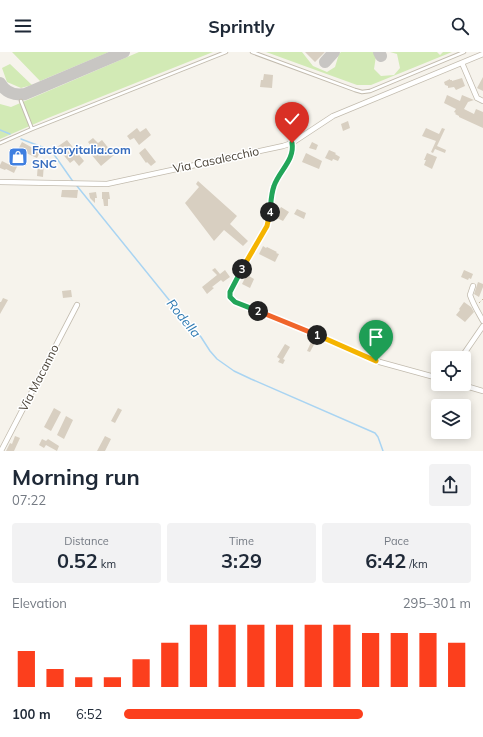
<!DOCTYPE html>
<meta charset="utf-8">
<style>
:root{--surface:#fff;--page:#f2f2f3;--text:#1f2937;--muted:#747a83;--accent:#fc3f1d}
body{margin:0;font-family:Mulish,sans-serif;background:var(--page);color:var(--text);height:100vh;display:flex;flex-direction:column;font-size:15px;white-space:nowrap}
*{box-sizing:border-box;margin:0}
p{font-size:13px;color:var(--muted)}
.icon{flex:none;width:22px;height:22px;fill:none;stroke:currentColor;stroke-width:2;stroke-linecap:round;stroke-linejoin:round}
.map{position:relative;height:399px;overflow:hidden}
.details{display:flex;flex-direction:column;background:var(--surface);flex:1}
.details>*{flex:none}
.controls{position:absolute;left:431px;top:299px;display:grid;gap:8px}
.controls a{display:grid;place-items:center;width:40px;height:40px;border-radius:4px;background:var(--surface);box-shadow:0 2px 10px #0003;font-size:20px}
.pin{position:absolute;display:grid;place-items:center;width:34px;height:34px;color:#fff;margin:-41px -17px;border-radius:50% 50% 50% 0;rotate:-45deg;box-shadow:0 0 4px #0007}
.pin .icon{rotate:45deg}
.km{position:absolute;width:20px;height:20px;margin:-10px;border-radius:50%;background:#222;color:#fff;font-size:11px;line-height:20px;text-align:center}
.round{display:grid;place-items:center;flex:none;width:42px;height:42px;border-radius:4px;background:var(--page)}
.head{display:flex;align-items:center;justify-content:space-between;height:68px;padding:0 12px}
h1{font-size:22px;font-weight:700;line-height:30px}
.figures{display:grid;grid-template-columns:repeat(3,1fr);gap:6px;height:68px;padding:4px 12px}
.figures div{display:grid;align-content:center;border-radius:4px;background:var(--page);text-align:center}
.figures b{font-size:20px;font-weight:700}
.figures small{font-size:11px;font-weight:400}
.figures p{font-size:11px}
.chart{height:112px;padding:8px 12px}
.chart p{display:flex;justify-content:space-between}
.chart svg{width:100%;height:72px;margin-top:4px;stroke:var(--accent);stroke-width:6}
ul{padding:0 12px;list-style:none;font-size:13px}
li{display:grid;grid-template-columns:64px 48px 1fr;align-items:center;height:30px}
li i{height:10px;border-radius:5px;background:var(--accent)}
header{display:flex;justify-content:space-between;align-items:center;height:52px;padding:0 12px;background:var(--surface);font-size:18px;font-weight:700}
.map>svg:first-child{display:block}
</style>
<header><svg class="icon" aria-label="menu" viewBox="0 0 24 24"><path d="M4 6h16M4 12h16M4 18h16"/></svg>Sprintly<svg class="icon" aria-label="search" viewBox="0 0 24 24"><circle cx="10" cy="10" r="6"/><path d="M15 15l6 6"/></svg></header>
<div class="map">
<svg width="483" height="399" viewBox="0 0 483 399">
<rect width="100%" height="100%" fill="#f6f3ec"/>
<path fill="#d2eab5" d="M12 0H109L40 29Z
M139 0H213L48 66 0 87V52L11 55Z
M266 0H302L313 14 327 20 335 15 339 2 341 0H374L376 4 374 17 381 24 394 23 400 16 397 2 390 0H437L440 3 443 0H452L371 33H357Z
M10 12 32 33 21 36 7 30 2 16Z"/>
<g fill="none" stroke-linecap="round" stroke-linejoin="round">
<path stroke="#a9d4f2" stroke-width="1.5" d="M0 78 10 82
M21 87 50 98 53 101 74 131
M77 134 174 254 201 285 210 299 217 307 234 319 251 327 375 381 378 385 383 399"/>
<path stroke="#c8c6c3" stroke-width="12" d="M379 0 381 4
M325 10 334 0
M0 31C5 40 14 44 25 42L124 0"/>
</g>
<path fill="#d8cfc1" d="M305 0H325L315 10Z
M264 22 273 23 272 36 260 35 261 28H263Z
M483 25V39L477 36Z
M462 26 465 34 456 38 454 35 448 36V34L445 33 444 30 450 27V28H452V29Z
M447 43 460 49 462 43 474 48 468 50 464 57 474 62 476 57 483 60V76L459 65V64L455 62 456 61 454 60 456 57 444 51Z
M348 69 350 76 343 79 341 72Z
M137 76 140 80 146 76 151 83 139 93 134 86 130 88 127 84Z
M426 76 439 82 442 76 445 77 437 94 446 98 445 101 435 97 433 101 431 100 436 89 422 84Z
M93 86 98 91 102 88 114 103 101 114 90 101 94 98 88 90Z
M67 88 84 109 79 114 74 108 70 111 57 95Z
M22 90 40 100 37 106 24 100 14 121 6 117 5 118 0 116V113L2 109 10 113Z
M312 90 318 93 316 98 309 96Z
M145 96 156 110 151 114 147 110 146 111 139 101Z
M329 98 336 101 335 102 340 105 338 109 333 107 332 109 325 106Z
M306 101 322 109 319 117 302 110Z
M427 101 437 105 432 117 424 113 426 108H424Z
M38 111H44L43 125 37 124Z
M198 129 237 164 230 172 248 189 243 194 224 178 214 189 185 151 199 135 196 132Z
M62 138H78L77 146 61 145Z
M96 140 97 146H95V151L90 146 89 141Z
M102 140H109L110 147H108V154H104L103 147H102Z
M281 155 289 160 283 169 275 165Z
M297 157 306 161 304 167 294 162Z
M263 194 266 196 267 195 277 200 276 201 279 202 275 210 259 202Z
M215 216 220 222 225 218 230 225 223 230 221 228 212 235 214 236 207 242 202 235 217 223 212 218Z
M464 218 473 222 471 227 469 226 468 228 461 225Z
M246 224 249 225V224L254 227 250 236 242 232Z
M478 230 483 232V235L479 245 474 242Z
M71 238 72 245 63 246 62 239Z
M3 246 8 248 0 262V250H1Z
M464 250 471 255 474 260 465 270 456 263 460 258 459 257Z
M313 286 317 287 310 300 307 299Z
M285 292 290 295 283 307 285 308 283 312 278 310 280 307 277 305Z
M54 356 61 360 51 379 44 375Z
M118 356 122 358 115 371 111 369Z
M66 364 73 368 64 387 57 383Z
M15 384 20 386 14 399H6L10 391 12 392Z
M105 384 111 387 105 399H97Z
M42 387 46 389 48 387 59 394 57 399 46 393 44 396 39 393Z"/>
<g fill="none" stroke-linecap="round" stroke-linejoin="round">
<g stroke="#c2bbae" stroke-width="4.5">
<path id="service" d="M252 0 355 38 362 40 370 39 464 0
M21 49 32 77
M0 91 32 77 226 0"/>
</g>
<g stroke="#c2bbae" stroke-width="6">
<path id="minor" d="M462 11 477 46 483 49
M292 91 293 96 292 103 289 108 279 123 273 136 267 174 230 239V245L235 250 305 278 376 309 438 326
M0 130 107 132 283 94 292 91 333 64 483 2
M473 234 470 243C473 252 478 260 483 269
M461 306 483 274
M459 332 483 339
M1 399 77 253"/>
</g>
<path stroke="#c4b79f" stroke-width="1" stroke-dasharray="2 2" stroke-linecap="butt" d="M479 251 483 247"/>
<use href="#service" stroke="#fff" stroke-width="2.5"/>
<use href="#minor" stroke="#fff" stroke-width="4.5"/>
</g>
<g fill="none" stroke-linecap="round" stroke-linejoin="round">
<g stroke="#fff" stroke-width="8">
<path id="split-1" d="M317 283 376 309"/>
</g>
<g stroke="#fff" stroke-width="8">
<path id="split-2" d="M258 259 317 283"/>
</g>
<g stroke="#fff" stroke-width="8">
<path id="split-3" d="M242 217 230 240V245L235 250 258 259"/>
</g>
<g stroke="#fff" stroke-width="8">
<path id="split-4" d="M242 217 267 174 270 160"/>
</g>
<g stroke="#fff" stroke-width="8">
<path id="split-5" d="M270 160C271 151 271 142 274 134 279 119 295 108 292 91"/>
</g>
<use href="#split-1" stroke="#f5b400" stroke-width="5"/>
<use href="#split-2" stroke="#f0652b" stroke-width="5"/>
<use href="#split-3" stroke="#22a559" stroke-width="5"/>
<use href="#split-4" stroke="#f5b400" stroke-width="5"/>
<use href="#split-5" stroke="#22a559" stroke-width="5"/>
</g>
<defs>
<g id="shop-square" transform="scale(1)"><rect x="-9" y="-9" width="18" height="18" rx="4" fill="#3f7fe0" stroke="#fff"/><path d="M-5-2.5h2.3a2.7 3.5 0 0 1 5.4 0H5L5.5 6h-11ZM-1.5-2.5h3a1.5 2.3 0 0 0-3 0Z" fill="#fff"/></g>
</defs>
<g fill-rule="evenodd">
<use href="#shop-square" x="18" y="105"/>
</g>
<g text-anchor="middle" stroke-width="3" stroke-linejoin="round" paint-order="stroke">
<g font-size="12" font-weight="bold" fill="#366cbe" stroke="#fff" text-anchor="start">
<text x="32" y="102">Factoryitalia.com<tspan x="32" dy="14">SNC</tspan></text>
</g>
<g font-size="12" fill="#4b4439" stroke="#fff">
<text transform="translate(216 108) rotate(-12)" y="4">Via Casalecchio</text>
<text transform="translate(39 326) rotate(-63)" y="4">Via Macanno</text>
</g>
<g font-size="13" font-style="italic" fill="#2e7ab2" stroke="#fff">
<text transform="translate(184 266) rotate(51)" y="5">Rodella</text>
</g>
</g>
</svg>
<div class="controls">
<a><svg class="icon" aria-label="locate" viewBox="0 0 24 24"><circle cx="12" cy="12" r="6"/><path d="M12 2v4M12 18v4M2 12h4M18 12h4"/></svg></a>
<a><svg class="icon" aria-label="layers" viewBox="0 0 24 24"><path d="M12 4l9 5-9 5-9-5zM3 14l9 5 9-5"/></svg></a>
</div>
<div class="pin" style="left:376px;top:309px;background:#1e9e55"><svg class="icon" aria-label="arrive" viewBox="0 0 24 24"><path d="M6 21V4h12l-3 4 3 4H6"/></svg></div>
<div class="pin" style="left:292px;top:91px;background:#d93025"><svg class="icon" aria-label="check" viewBox="0 0 24 24"><path d="M5 12l5 5 9-10"/></svg></div>
<b class="km" style="left:317px;top:283px">1</b>
<b class="km" style="left:258px;top:259px">2</b>
<b class="km" style="left:242px;top:217px">3</b>
<b class="km" style="left:270px;top:160px">4</b>
</div>
<section class="details">
<div class="head"><div><h1>Morning run</h1><p>07:22</p></div><a class="round"><svg class="icon" aria-label="share" viewBox="0 0 24 24"><path d="M12 15V3M7 8l5-5 5 5M5 13v7h14v-7"/></svg></a></div>
<div class="figures">
<div><p>Distance</p><b>0.52<small> km</small></b></div>
<div><p>Time</p><b>3:29</b></div>
<div><p>Pace</p><b>6:42<small> /km</small></b></div>
</div>
<div class="chart"><p><span>Elevation</span>295–301 m</p>
<svg viewBox="0 0 160 44" preserveAspectRatio="none"><path d="M5 44V22M15 44V33M25 44V38M35 44V38M45 44V27M55 44V17M65 44V6M75 44V6M85 44V6M95 44V6M105 44V6M115 44V6M125 44V11M135 44V11M145 44V11M155 44V17"/></svg>
</div>
<ul>
<li><b>100 m</b>6:52<i style="width:69%"></i></li>
</ul>
</section>
